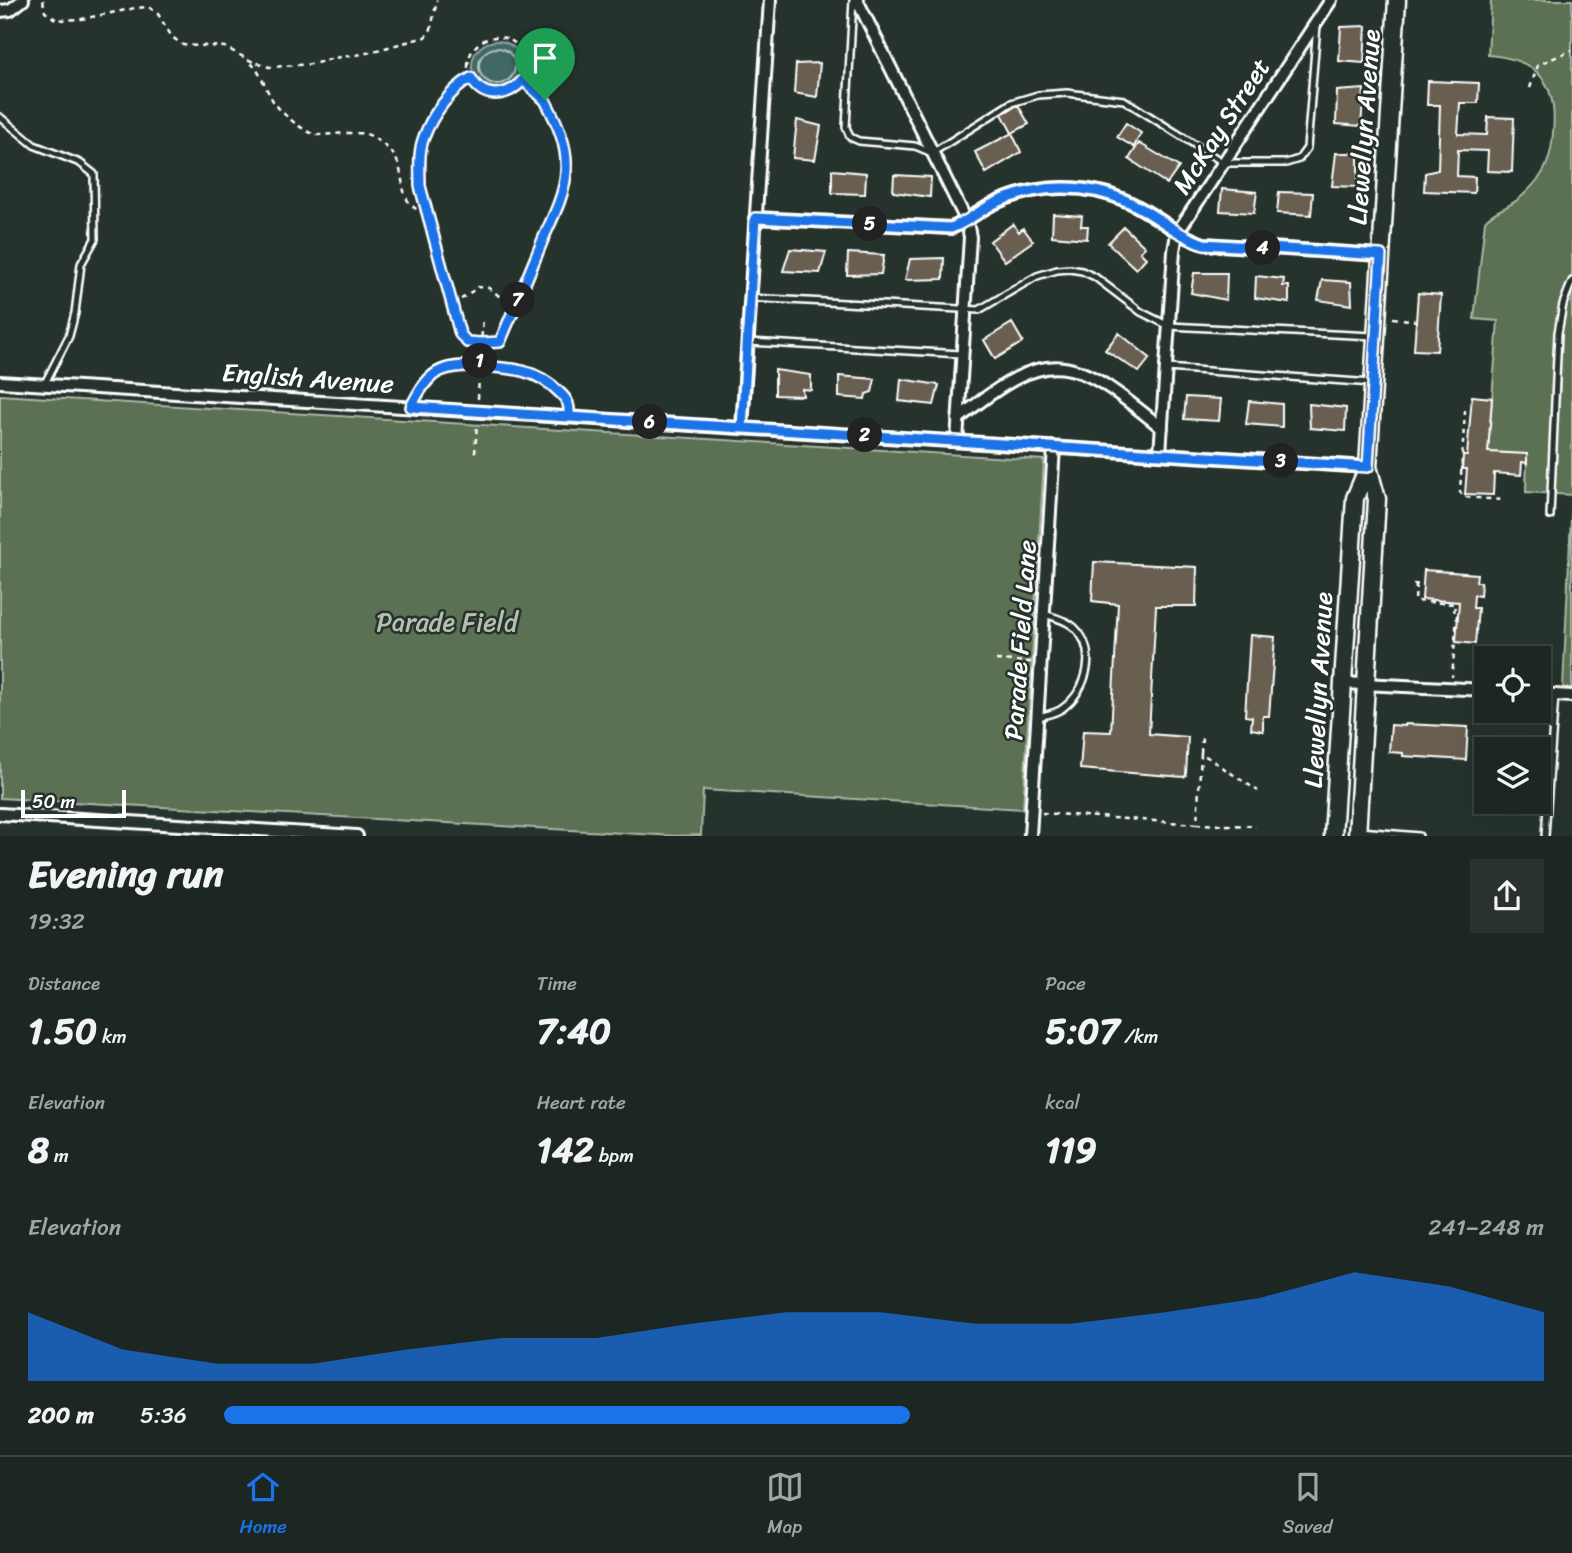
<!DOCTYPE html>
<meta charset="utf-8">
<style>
:root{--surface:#1c2622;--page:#29322f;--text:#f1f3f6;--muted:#a0a5a5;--line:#3a4340;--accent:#1a73e8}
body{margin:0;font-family:Sriracha,sans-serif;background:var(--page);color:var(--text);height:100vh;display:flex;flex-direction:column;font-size:26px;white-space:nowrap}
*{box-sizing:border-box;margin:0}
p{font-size:23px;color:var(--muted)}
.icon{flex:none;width:38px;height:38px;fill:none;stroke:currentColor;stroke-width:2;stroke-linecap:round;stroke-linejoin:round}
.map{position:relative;height:836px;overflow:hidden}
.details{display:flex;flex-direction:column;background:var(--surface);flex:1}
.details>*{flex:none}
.fabs{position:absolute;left:1474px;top:646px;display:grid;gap:14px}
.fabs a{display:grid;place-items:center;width:77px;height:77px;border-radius:0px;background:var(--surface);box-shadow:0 7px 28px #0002,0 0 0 2px var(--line);font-size:35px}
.scale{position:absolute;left:21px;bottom:18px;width:105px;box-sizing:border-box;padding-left:7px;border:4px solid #fff;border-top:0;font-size:19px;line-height:24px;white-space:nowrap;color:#fff;-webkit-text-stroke:5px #26332d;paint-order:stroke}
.pin{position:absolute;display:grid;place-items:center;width:60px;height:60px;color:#fff;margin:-72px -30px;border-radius:50% 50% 50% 0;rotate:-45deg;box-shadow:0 0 7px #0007}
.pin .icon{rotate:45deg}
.km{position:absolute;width:35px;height:35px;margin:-18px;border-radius:50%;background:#222;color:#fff;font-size:19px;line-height:35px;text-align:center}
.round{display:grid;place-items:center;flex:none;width:74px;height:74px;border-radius:0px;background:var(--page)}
.headline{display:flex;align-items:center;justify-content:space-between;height:119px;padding:0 28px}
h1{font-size:38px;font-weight:800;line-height:52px}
.figures{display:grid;grid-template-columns:repeat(3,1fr);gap:10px;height:119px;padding:7px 28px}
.figures div{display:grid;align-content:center}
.figures b{font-size:35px;font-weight:800}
.figures small{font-size:19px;font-weight:400}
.figures p{font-size:19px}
.chart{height:196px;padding:14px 28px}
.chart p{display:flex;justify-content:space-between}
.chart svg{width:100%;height:126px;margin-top:7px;fill:var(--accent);opacity:.7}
ul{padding:0 28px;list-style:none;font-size:23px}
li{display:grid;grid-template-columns:112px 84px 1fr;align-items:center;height:52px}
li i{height:18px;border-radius:9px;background:var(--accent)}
.dock{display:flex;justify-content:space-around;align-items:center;height:98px;border-top:2px solid var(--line);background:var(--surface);font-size:19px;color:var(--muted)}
.dock a{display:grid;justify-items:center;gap:4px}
.dock .on{color:var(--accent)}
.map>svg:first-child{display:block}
</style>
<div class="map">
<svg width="1572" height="836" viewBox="0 0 1572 836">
<rect width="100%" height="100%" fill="#26332d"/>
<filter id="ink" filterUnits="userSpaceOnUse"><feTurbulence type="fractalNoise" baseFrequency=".0143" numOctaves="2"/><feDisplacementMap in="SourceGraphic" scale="14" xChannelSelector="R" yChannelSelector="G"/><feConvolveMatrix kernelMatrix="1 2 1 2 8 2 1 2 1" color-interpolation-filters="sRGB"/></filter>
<g filter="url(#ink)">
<path fill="#5b6f52" stroke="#adb7a8" stroke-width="2" d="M1491 0H1572V495L1526 492 1527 455 1488 452 1498 321 1474 319 1485 221C1492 212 1502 210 1511 204 1522 198 1531 188 1539 178 1549 165 1552 149 1553 133 1558 83 1538 59 1488 55Z
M0 395 1044 460 1023 809 703 790 701 835 676 836 0 798Z
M1572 497V688H1563Z"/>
<path fill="#426765" stroke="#8ea4a3" stroke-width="2" d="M472 66a25 25 0 1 1 50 0a25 25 0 1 1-50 0Z"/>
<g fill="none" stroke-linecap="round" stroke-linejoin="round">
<path stroke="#b3c2c1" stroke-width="2" d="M479 66a18 18 0 1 1 36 0a18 18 0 1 1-36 0Z"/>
</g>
<path fill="#675e51" stroke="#fff" stroke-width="2" d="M1366 26 1364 63 1339 61 1341 27Z
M820 63 817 97 794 93 796 64Z
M1428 81 1479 83 1478 103H1460L1458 134 1487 135 1488 117 1514 118 1512 172 1487 171 1488 151 1458 150 1457 176 1475 177 1474 193 1424 191 1425 173 1438 170 1440 105H1427Z
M1364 89 1361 126 1336 124 1337 91Z
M1018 105 1029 124 1012 133 1002 114Z
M797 120 821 126 815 160 793 158Z
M1126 123 1141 133 1134 147 1117 137Z
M1012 133 1021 152 986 173 975 152Z
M1139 143 1179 167 1167 184 1129 159Z
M1336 153H1358V187L1332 186Z
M832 170 866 173 865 194 832 193Z
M894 175 931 177 930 197 893 192Z
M1222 189 1257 192 1254 213 1220 211Z
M1279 192 1313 193 1311 215 1277 213Z
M1053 214 1082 216 1081 226H1088L1087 239 1052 236Z
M1013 224 1019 232 1023 228 1033 241 1005 261 990 241Z
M1124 227 1145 247 1140 252 1146 258 1136 269 1108 243Z
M790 249 826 252 820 273 783 271Z
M848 253 884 255 881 274 847 275Z
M944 258 943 279 905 280 910 259Z
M1194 273H1227L1226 300 1191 293Z
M1256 276 1284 279 1283 286H1289V303L1255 298Z
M1322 280 1351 282 1352 305 1318 300Z
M1418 293 1441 295 1437 351 1414 350Z
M1012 323 1023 342 995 359 984 340Z
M1119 333 1150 358 1139 372 1105 350Z
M775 370 811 375V390L802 389 803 396 775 395Z
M839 376 875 379 872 392 866 394 865 399 839 397Z
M901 379 939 385 934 405 899 401Z
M1472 396 1492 398 1488 452 1527 454V463L1522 462 1521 475 1494 473 1493 495 1465 494 1467 469H1462L1463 456H1467Z
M1186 397 1221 399 1219 421 1184 419Z
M1249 401 1282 404V427L1246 424Z
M1309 404 1346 408 1345 431 1310 428Z
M1094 562 1197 567 1196 606H1156L1149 734 1188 737 1186 775 1184 777 1080 769 1083 731 1111 732 1118 604 1092 601Z
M1424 570 1477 574 1476 582H1481L1480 596 1474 595 1473 608H1478L1475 644 1456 642 1459 602 1422 599Z
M1250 635 1275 637 1269 716H1263V731L1251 729 1252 717 1245 716Z
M1405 724 1468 727 1466 760 1403 756V753L1389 752 1391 725 1405 726Z"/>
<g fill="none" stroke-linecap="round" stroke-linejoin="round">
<g stroke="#fff" stroke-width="10">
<path id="lane" d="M853 0 846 127 850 137 859 141 915 146 932 153 1011 103 1038 95 1067 93 1124 100 1224 163H1286L1299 159 1307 148 1317 25
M0 117 34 145 80 163 94 174 95 239 81 264 75 313 69 336 44 385
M750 298 979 310 1037 276 1057 270 1070 269 1082 271 1095 277 1141 312 1169 326 1373 336
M748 342 961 354
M1166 368 1372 383
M412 406C418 393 425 379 437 371 449 363 467 365 480 366 509 367 535 368 556 389 566 398 570 404 570 417
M1550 516 1558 333 1563 304 1572 281
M1038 717C1046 715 1057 713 1063 708 1088 689 1098 650 1074 627 1066 620 1054 617 1044 614
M1360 831 1419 836
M1545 836 1555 695"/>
</g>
<g stroke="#fff" stroke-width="16">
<path id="street" d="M857 0 967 222 970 237 957 441
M0 11 10 10 23 0
M755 218 951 228C967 222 978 211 993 204 1035 184 1086 182 1129 202 1155 214 1176 235 1204 244L1381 255
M0 382 1368 467
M958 419C1052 342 1073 356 1162 428
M742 428 770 0
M1160 453 1174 251 1177 233 1331 0
M1343 683 1486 690
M1538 694 1572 696
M0 814 357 836
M1030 836 1054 447"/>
</g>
<g stroke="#fff" stroke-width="21">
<path id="secondary" d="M1333 836 1355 498 1368 467
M1357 836 1377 499 1368 467 1397 0"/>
</g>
<path stroke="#fff" stroke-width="2.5" stroke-dasharray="5 5" stroke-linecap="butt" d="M43 0 45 12 57 20 82 19 135 8 149 7 158 14 172 37 183 45 225 47 249 60 269 67 313 64 334 58 363 54 425 37 431 29 437 0
M468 66a29 29 0 1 1 58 0a29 29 0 1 1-58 0Z
M251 63C262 74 265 88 273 101 283 115 300 129 316 135 332 135 350 131 366 134 373 136 378 141 384 145 415 169 388 201 427 214
M471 77C457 86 446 98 438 112 434 120 428 127 425 135 405 184 448 283 460 334L467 342H500L561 196C568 164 567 126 544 100 538 93 530 87 523 80
M1530 88 1538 65 1572 50
M453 305 478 287 489 288 514 308
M1393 318 1417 321
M480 357 483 318
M478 399 479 374
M1465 410 1460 492 1464 497 1503 500
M475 453 477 423
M1413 584 1423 585
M1416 584 1415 601 1455 604 1454 615 1457 616 1452 677
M996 660 1031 662
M1202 738 1201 753 1258 791
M1201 753 1197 824 1256 826
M1042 813 1197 824"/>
<use href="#lane" stroke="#26332d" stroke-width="5"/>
<use href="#street" stroke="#26332d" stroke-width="10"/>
<use href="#secondary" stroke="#26332d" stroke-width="16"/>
</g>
</g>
<g fill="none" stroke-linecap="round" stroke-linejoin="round" filter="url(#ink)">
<g stroke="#fff" stroke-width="14">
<path id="route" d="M545 100 523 80C507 98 483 100 471 78 451 89 432 115 424 137 418 152 420 169 420 186L460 334 467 342 481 343 480 366C511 368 537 369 559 392 568 400 570 405 569 417L1368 467 1381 255 1204 244C1176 235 1155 214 1129 202 1085 182 1036 184 993 204 978 212 967 222 951 228L755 218 742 428C632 421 521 414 411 407 429 371 439 365 480 366L481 343 500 342C515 307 530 272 544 237 553 217 565 194 566 171 568 146 557 122 545 100"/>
</g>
<use href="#route" stroke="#1a73e8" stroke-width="9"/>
</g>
<g text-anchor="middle" stroke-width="5" stroke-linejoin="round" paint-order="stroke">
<g font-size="26" fill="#fff" stroke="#26332d">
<text transform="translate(1221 126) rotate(-57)" y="9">McKay Street</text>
<text transform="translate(1364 127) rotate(-86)" y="9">Llewellyn Avenue</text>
<text transform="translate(308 378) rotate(4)" y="9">English Avenue</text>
<text transform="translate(1020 640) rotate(-86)" y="9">Parade Field Lane</text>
<text transform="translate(1318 690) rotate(-87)" y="9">Llewellyn Avenue</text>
</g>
<g font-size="26" fill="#b5beb1" stroke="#26332d">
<text x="447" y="631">Parade Field</text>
</g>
</g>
</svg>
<div class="fabs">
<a><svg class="icon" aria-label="locate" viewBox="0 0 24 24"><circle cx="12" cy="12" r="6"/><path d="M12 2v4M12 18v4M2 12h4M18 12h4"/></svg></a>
<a><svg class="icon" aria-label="layers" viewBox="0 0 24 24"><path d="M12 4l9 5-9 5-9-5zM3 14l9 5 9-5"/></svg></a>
</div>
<div class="scale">50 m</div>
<div class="pin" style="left:545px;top:100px;background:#1e9e55"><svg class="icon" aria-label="arrive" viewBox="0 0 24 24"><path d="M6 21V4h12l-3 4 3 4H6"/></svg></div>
<b class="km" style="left:480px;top:361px">1</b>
<b class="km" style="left:865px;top:435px">2</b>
<b class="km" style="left:1281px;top:461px">3</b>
<b class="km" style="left:1263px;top:248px">4</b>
<b class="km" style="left:870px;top:224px">5</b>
<b class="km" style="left:650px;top:422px">6</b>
<b class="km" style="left:518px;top:300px">7</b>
</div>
<section class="details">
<div class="headline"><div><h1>Evening run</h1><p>19:32</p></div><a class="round"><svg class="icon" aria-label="share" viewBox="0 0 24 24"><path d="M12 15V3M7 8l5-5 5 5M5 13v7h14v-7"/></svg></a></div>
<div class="figures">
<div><p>Distance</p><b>1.50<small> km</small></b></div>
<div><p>Time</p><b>7:40</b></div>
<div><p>Pace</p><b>5:07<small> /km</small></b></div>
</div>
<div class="figures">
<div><p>Elevation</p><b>8<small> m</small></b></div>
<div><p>Heart rate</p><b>142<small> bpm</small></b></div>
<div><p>kcal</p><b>119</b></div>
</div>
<div class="chart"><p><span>Elevation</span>241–248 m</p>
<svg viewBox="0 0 160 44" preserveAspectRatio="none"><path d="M0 44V20L10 33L20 38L30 38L40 33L50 29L60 29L70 24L80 20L90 20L100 24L110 24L120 20L130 15L140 6L150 11L160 20V44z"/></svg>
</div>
<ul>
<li><b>200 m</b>5:36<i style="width:52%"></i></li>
</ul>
</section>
<nav class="dock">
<a class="on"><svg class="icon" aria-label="home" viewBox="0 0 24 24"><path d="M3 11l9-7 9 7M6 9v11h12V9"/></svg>Home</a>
<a><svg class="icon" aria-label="map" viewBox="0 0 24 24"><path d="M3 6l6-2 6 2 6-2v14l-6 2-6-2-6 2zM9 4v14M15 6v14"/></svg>Map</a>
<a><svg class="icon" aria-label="saved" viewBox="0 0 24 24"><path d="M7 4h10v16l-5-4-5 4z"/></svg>Saved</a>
</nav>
